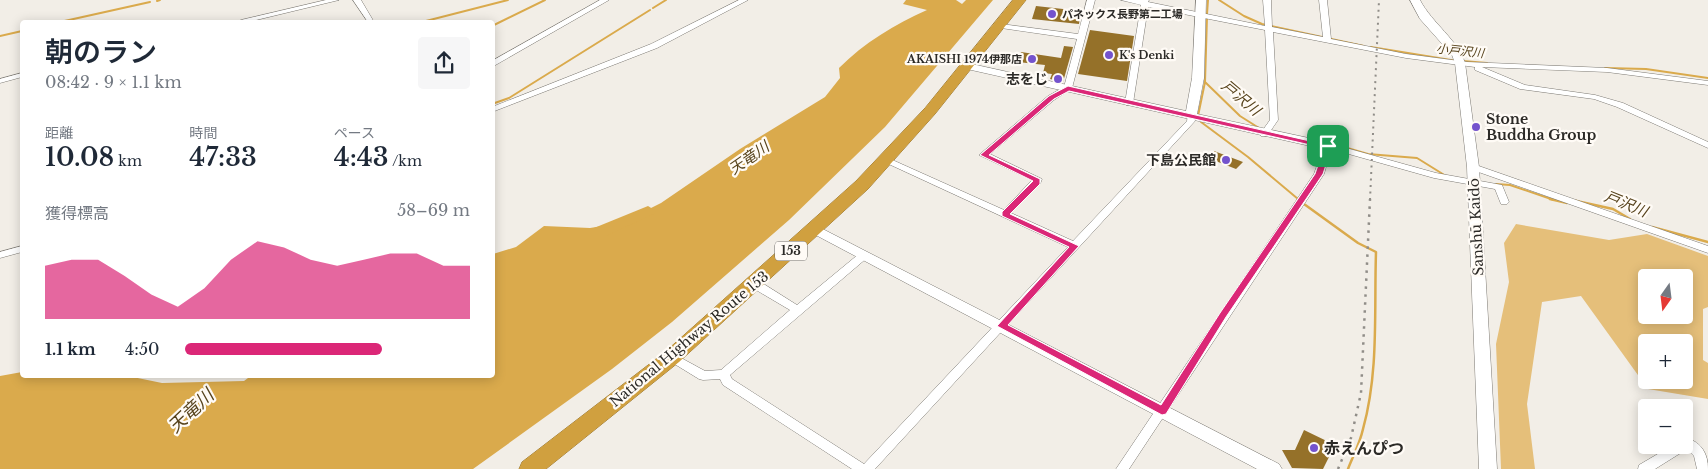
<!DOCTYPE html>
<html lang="ja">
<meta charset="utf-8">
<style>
:root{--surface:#fff;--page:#f6f6f7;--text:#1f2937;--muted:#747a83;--accent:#db2777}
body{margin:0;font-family:"Libre Baskerville","Noto Sans JP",serif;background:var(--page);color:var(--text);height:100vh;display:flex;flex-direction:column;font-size:19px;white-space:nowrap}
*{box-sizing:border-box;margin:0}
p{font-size:16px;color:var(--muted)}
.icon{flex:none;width:28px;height:28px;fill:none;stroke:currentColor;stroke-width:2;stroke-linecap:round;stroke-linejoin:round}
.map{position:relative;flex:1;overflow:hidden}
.drawer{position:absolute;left:20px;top:20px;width:475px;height:358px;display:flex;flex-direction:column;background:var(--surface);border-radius:5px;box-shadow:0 2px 12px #0003}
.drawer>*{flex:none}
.needle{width:32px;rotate:194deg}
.controls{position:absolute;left:1638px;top:269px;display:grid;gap:10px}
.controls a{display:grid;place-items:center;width:55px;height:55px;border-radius:5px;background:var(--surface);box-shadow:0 2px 12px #0003;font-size:25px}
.pin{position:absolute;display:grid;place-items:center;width:42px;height:42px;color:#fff;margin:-21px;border-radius:10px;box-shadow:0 2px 8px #0006}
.round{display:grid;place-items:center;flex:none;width:52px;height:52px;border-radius:5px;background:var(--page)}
.overview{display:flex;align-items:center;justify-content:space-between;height:85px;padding:0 25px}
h1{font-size:28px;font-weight:600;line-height:38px}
.stats{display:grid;grid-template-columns:repeat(3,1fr);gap:8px;height:85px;padding:5px 25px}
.stats div{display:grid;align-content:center}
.stats b{font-size:25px;font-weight:600}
.stats small{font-size:14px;font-weight:400}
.stats p{font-size:14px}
.chart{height:140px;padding:10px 25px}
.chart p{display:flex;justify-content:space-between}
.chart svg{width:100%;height:90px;margin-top:5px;fill:var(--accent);opacity:.7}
ul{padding:0 25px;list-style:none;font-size:16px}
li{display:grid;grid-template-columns:80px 60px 1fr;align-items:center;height:38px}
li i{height:12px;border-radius:6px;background:var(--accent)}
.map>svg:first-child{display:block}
</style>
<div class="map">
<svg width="1708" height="469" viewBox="0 0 1708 469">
<rect width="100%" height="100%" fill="#f2eee7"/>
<path fill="#e5bf7a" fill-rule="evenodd" d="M1516 224 1609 240 1647 234 1708 256V307L1703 309V360L1708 363V399L1648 389 1581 296 1542 302 1527 404 1535 469H1501L1496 344 1509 282 1504 243ZM1646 278H1684V315H1646ZM1646 342H1684V380H1646Z"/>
<path fill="#daaa4c" d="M906 0H956L962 4 966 0H993L885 127 789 220 672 322 612 369 473 469H0V376L22 372V375H123L162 383 244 381 252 375H492L493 254 516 247 544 226 590 228 621 223 661 203 740 149 825 97 840 78 839 68C864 43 895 24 927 10L903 4Z"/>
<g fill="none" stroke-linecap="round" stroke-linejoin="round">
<path stroke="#daaa4c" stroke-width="2" d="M1219 0 1244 16 1262 24 1364 46
M157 1 160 0
M653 8 666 0
M1207 14 1208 0
M60 22 150 2
M422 22 508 0
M492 26 545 0
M0 36 22 31
M1371 47 1457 61
M1463 61 1487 63
M1605 68 1646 69 1708 78
M1205 82 1240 116 1259 128
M492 104 509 98 650 10
M1198 116 1205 82 1207 17
M1201 122 1248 157 1298 199
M1330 143 1368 154 1417 158 1446 176
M1496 184 1510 185 1554 200"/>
<path stroke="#daaa4c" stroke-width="2.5" d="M1550 199 1567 203
M1572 200 1613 209 1630 219
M1304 204 1358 243 1376 252C1374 310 1379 372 1363 429 1360 443 1353 456 1348 469
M1652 227 1708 242"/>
<path fill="#daaa4c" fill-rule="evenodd" d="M648 206 656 211 654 214 606 236H594L592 232 594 228Z"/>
</g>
<path fill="#957129" d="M1036 6 1072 10 1070 16 1080 17 1079 24 1032 19Z
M1090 30 1134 36 1127 81 1078 74Z
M1064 46 1073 47 1063 82 1050 79 1052 74 1043 73 1045 65 1018 62 1021 52 1061 58Z
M1214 151 1243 162 1236 169 1208 158Z
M1304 430 1335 445 1323 469 1292 468 1282 450H1295Z"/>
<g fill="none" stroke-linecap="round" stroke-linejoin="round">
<g stroke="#7d7a74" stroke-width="1">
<path id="street" d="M326 0H339L248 22H237L241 20Z
M353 0H361L374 22H368Z
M600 0H609L492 67V61Z
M739 0H748L657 48 492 112V107L651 44Z
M1087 0H1095L1072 88 1054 100 990 154 1042 179 1040 184 1011 213 1073 241 1187 121 1188 115H1194L1195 121 875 469H852L723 385 720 379 703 380 699 379 668 360 666 357 668 354 672 353 705 371 721 370 790 310 751 287 750 284 751 281H759L797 305 860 253H868L869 255 868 257 730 375 732 379 864 464 1068 247 880 160 882 158H888L1004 210 1032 180 979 155 1048 96 1064 87 1077 39 1001 28 997 26 1001 24 1078 34Z
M1121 0H1149L1148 2 1265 26 1263 0H1271L1272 27 1323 37 1319 0H1327L1331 39 1406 54 1467 62 1607 68 1708 81V85L1607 72 1482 67 1525 85 1595 95 1623 103 1708 142V148L1617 107 1594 99 1520 89 1475 70V67L1406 58 1273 32 1278 120 1267 136H1261L1260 134 1270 120 1265 30 1148 7 1133 103 1132 105H1126L1125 103 1141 5Z
M22 73V77L0 83V79Z
M1328 143 1436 173 1502 185 1509 202 1507 204H1501L1495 189 1434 178 1331 149 1324 174 1129 469H1116L1314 174 1324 146Z
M1473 164 1708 246V253L1470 169 1468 167Z
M22 246V252L0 258V252Z
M1687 438C1702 443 1708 454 1708 469H1697L1694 456 1687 449 1655 469H1638L1639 465 1673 445H1684V439Z"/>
</g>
<g stroke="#7d7a74" stroke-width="1">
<path id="secondary" d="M1196 0H1206L1204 78 1197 114 1332 143 1334 146 1332 149 1328 150 967 69 962 66 967 63 1186 111 1192 78Z
M1410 0H1420C1432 23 1458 40 1465 63L1479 167 1497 469H1479L1467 167 1455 63 1452 55 1420 19Z
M815 225 1279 464 1282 469H1257L810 232 808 229Z"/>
</g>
<g stroke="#977737" stroke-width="1">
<path id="highway" d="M1013 0H1026L935 114 868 189 679 362 546 469H519L522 462 665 352 856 181 925 108Z"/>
</g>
<use href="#street" fill="#fff" fill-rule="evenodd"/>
<use href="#secondary" fill="#fff" fill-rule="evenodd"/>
<use href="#highway" fill="#d0a03f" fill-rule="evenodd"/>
<path stroke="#908d88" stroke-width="2" stroke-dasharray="2 4.5" stroke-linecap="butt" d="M1370 200 1379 0"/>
<path stroke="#908d88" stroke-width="2.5" stroke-dasharray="2.5 5.5" stroke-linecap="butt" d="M1338 469 1351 438 1361 393 1370 199"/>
</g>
<path fill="#db2777" stroke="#fff" fill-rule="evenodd" d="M1068 86 1332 146 1323 174 1226 317 1166 414 1162 415 997 326 1069 247 1002 216V212L1033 181 980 155 1049 96ZM1069 91 1324 148 1315 174 1220 313 1161 405 1008 325 1079 246 1010 214 1040 184V179L989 155 1054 99Z"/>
<g fill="#7453cd" stroke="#fffbf6" stroke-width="2">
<circle cx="1052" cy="14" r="5"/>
<circle cx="1109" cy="55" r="5"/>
<circle cx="1032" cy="59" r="5"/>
<circle cx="1058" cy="79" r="5"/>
<circle cx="1476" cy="127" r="5"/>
<circle cx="1226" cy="160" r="5"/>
<circle cx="1314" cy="448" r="5"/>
</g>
<g text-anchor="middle" stroke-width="4.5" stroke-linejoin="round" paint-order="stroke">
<g font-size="11" font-weight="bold" fill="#2c2a27" stroke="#fffbf6" text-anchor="start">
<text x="1062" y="18">パネックス長野第二工場</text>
<text x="1119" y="59">K's Denki</text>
<text x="1022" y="63" text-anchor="end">AKAISHI 1974伊那店</text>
</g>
<g font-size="12" font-style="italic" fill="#57431c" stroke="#fffbf6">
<text transform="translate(1460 51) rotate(6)" y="4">小戸沢川</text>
</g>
<rect fill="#fffbf6" stroke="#6b6965" stroke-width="1" x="775" y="241.5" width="32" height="19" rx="4"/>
<g font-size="12" font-weight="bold" fill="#2c2a27">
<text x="791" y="255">153</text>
</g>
<g font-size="14" font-weight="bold" fill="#2c2a27" stroke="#fffbf6" text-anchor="end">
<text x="1048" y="84">志をじ</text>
<text x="1486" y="124" text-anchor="start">Stone<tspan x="1486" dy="16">Buddha Group</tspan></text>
<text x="1216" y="165">下島公民館</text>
</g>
<g font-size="14" fill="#2c2a27" stroke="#fffbf6">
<text transform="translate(1476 227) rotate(-93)" y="5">Sanshū Kaidō</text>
<text transform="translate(689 339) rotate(-40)" y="5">National Highway Route 153</text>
</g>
<g font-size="15" font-style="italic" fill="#57431c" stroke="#fffbf6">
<text transform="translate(1241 98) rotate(40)" y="5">戸沢川</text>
<text transform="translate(749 158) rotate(-35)" y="5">天竜川</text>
<text transform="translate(1626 204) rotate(22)" y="5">戸沢川</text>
</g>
<g font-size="16" font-weight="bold" fill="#2c2a27" stroke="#fffbf6" text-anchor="start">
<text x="1324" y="454">赤えんぴつ</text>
</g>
<g font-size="18" font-style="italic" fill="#57431c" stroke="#fffbf6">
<text transform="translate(191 411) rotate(-43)" y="6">天竜川</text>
</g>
</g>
</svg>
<div class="controls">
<a><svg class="needle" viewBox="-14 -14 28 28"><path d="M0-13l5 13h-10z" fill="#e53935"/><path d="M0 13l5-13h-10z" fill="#747a83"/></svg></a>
<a>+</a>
<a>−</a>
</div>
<div class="pin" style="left:1328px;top:146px;background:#1e9e55"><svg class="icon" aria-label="arrive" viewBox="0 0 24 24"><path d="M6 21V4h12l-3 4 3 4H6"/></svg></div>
<section class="drawer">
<div class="overview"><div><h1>朝のラン</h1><p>08:42 · 9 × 1.1 km</p></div><a class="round"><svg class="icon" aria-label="share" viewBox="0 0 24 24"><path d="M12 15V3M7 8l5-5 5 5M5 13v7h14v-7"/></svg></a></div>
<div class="stats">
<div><p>距離</p><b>10.08<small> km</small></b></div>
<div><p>時間</p><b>47:33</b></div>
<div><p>ペース</p><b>4:43<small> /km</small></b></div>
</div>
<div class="chart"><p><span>獲得標高</span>58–69 m</p>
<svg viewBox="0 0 160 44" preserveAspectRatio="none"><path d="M0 44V18L10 15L20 15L30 23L40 32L50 38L60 29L70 15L80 6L90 9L100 15L110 18L120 15L130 12L140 12L150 18L160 18V44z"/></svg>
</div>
<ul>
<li><b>1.1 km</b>4:50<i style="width:69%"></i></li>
</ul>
</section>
</div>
